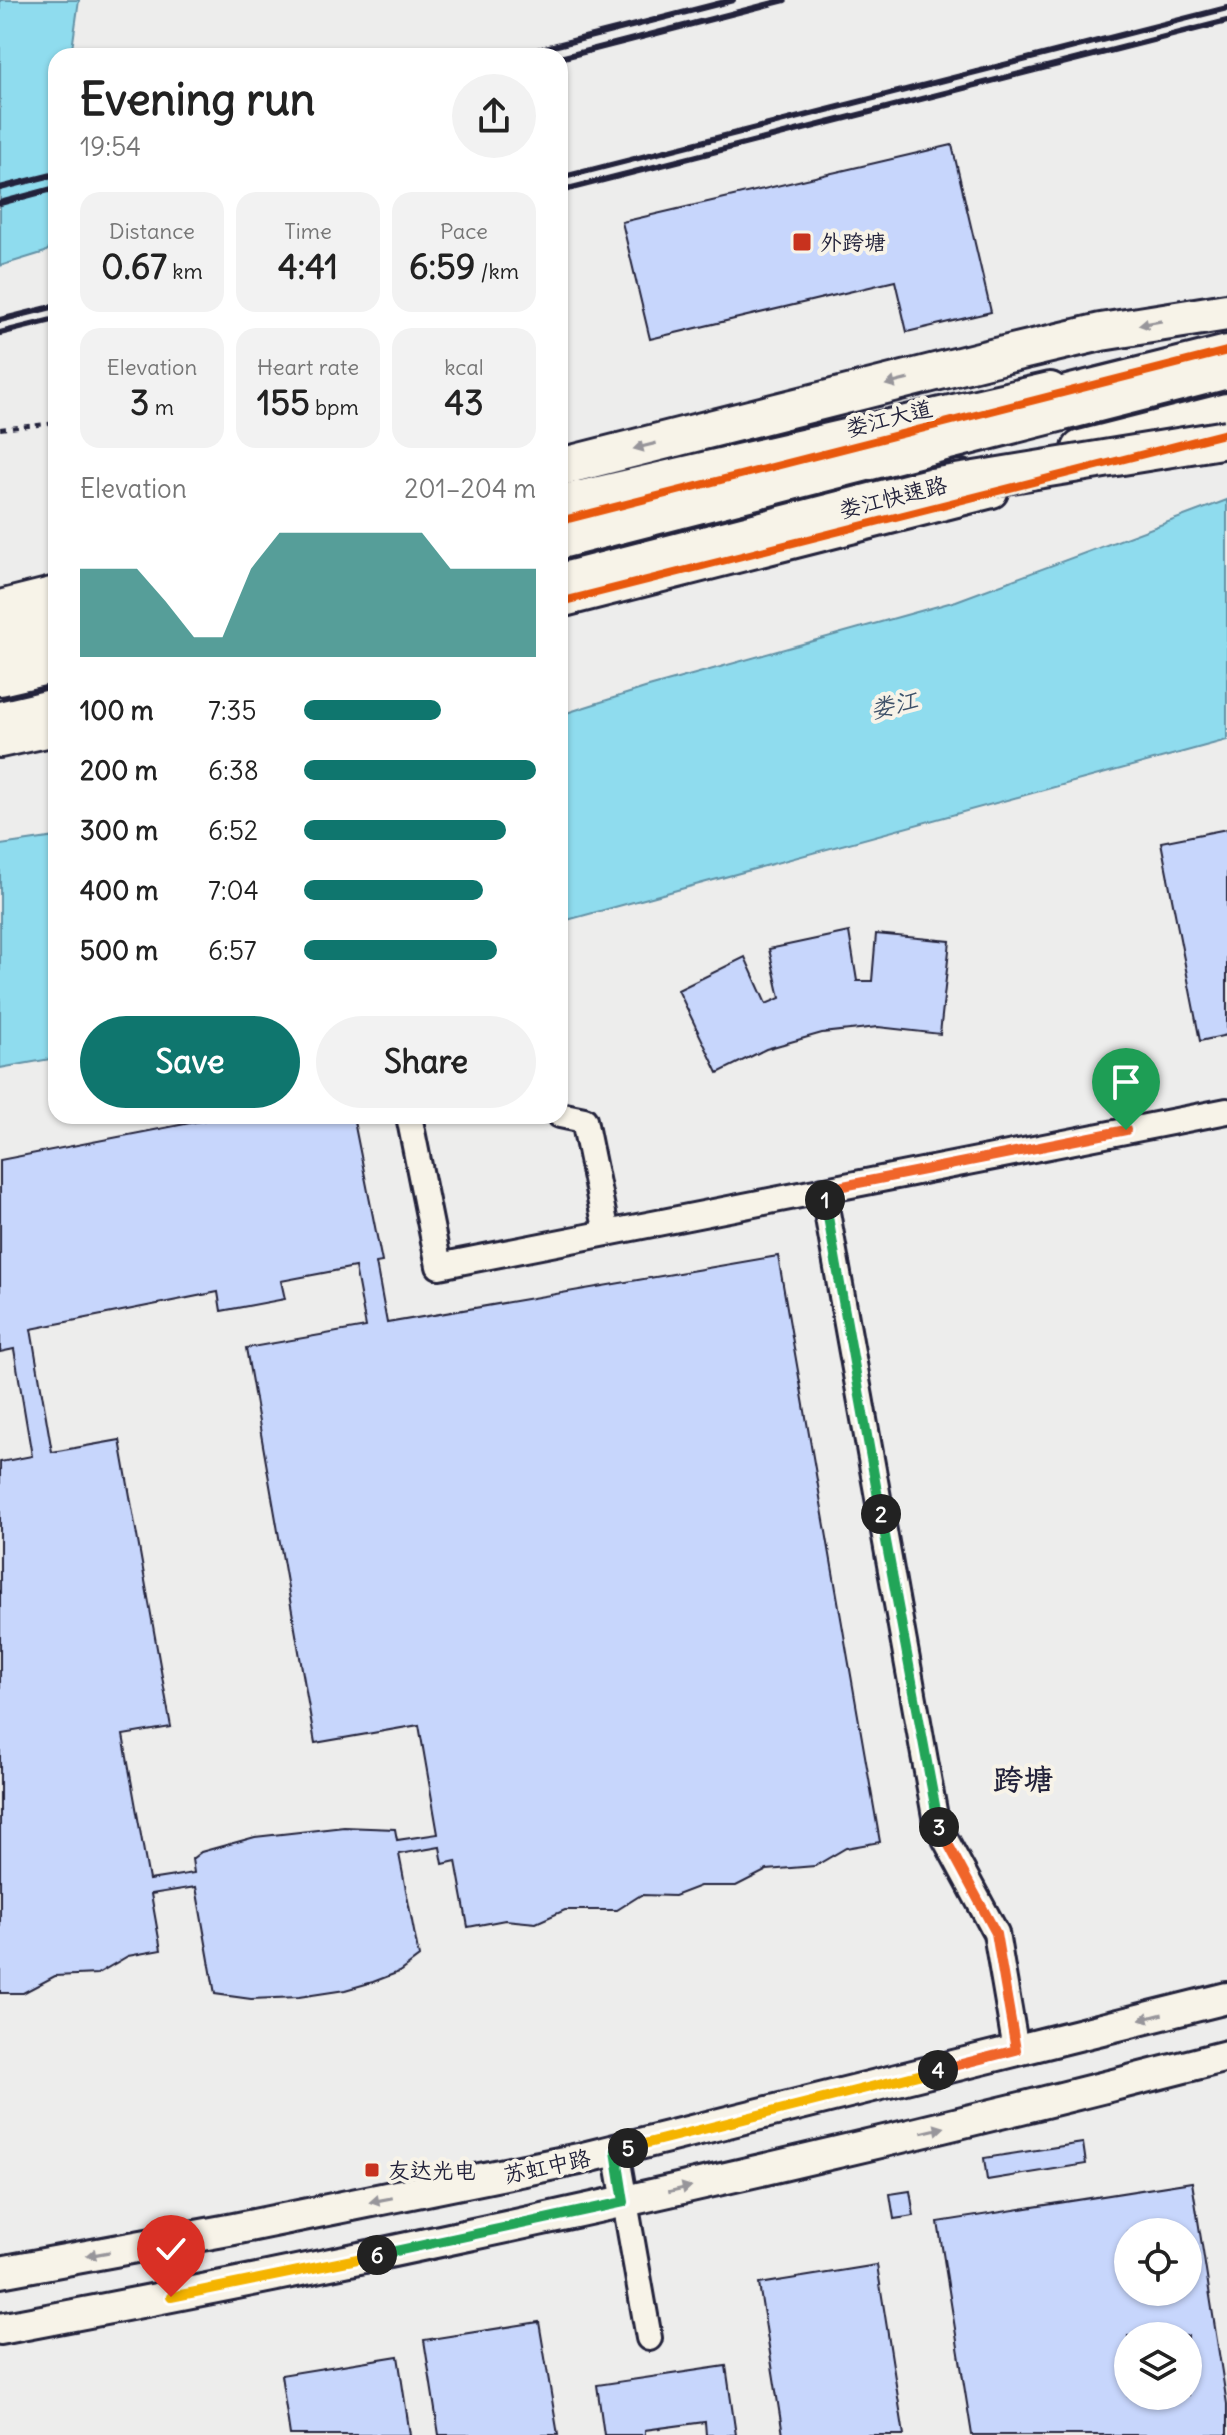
<!DOCTYPE html>
<meta charset="utf-8">
<style>
:root{--surface:#fff;--page:#f2f2f2;--text:#222;--muted:#767676;--accent:#0f766e}
body{margin:0;font-family:Delius,"LXGW WenKai TC",sans-serif;background:var(--page);color:var(--text);height:100vh;display:flex;flex-direction:column;font-size:30px;white-space:nowrap}
*{box-sizing:border-box;margin:0}
p{font-size:26px;color:var(--muted)}
.icon{flex:none;width:44px;height:44px;fill:none;stroke:currentColor;stroke-width:2;stroke-linecap:round;stroke-linejoin:round}
.map{position:relative;flex:1;overflow:hidden}
.side{position:absolute;left:48px;top:48px;width:520px;height:1076px;display:flex;flex-direction:column;background:var(--surface);border-radius:24px;box-shadow:0 2px 6px #0004}
.side>*{flex:none}
.controls{position:absolute;left:1114px;top:2218px;display:grid;gap:16px}
.controls a{display:grid;place-items:center;width:88px;height:88px;border-radius:50%;background:var(--surface);box-shadow:0 2px 6px #0004;font-size:40px}
.pin{position:absolute;display:grid;place-items:center;width:68px;height:68px;color:#fff;margin:-82px -34px;border-radius:50% 50% 50% 0;rotate:-45deg;box-shadow:0 0 8px #0007}
.pin .icon{rotate:45deg}
.km{position:absolute;width:40px;height:40px;margin:-20px;border-radius:50%;background:#222;color:#fff;font-size:22px;line-height:40px;text-align:center}
.round{display:grid;place-items:center;flex:none;width:84px;height:84px;border-radius:42px;background:var(--page)}
.head{display:flex;align-items:center;justify-content:space-between;height:136px;padding:0 32px}
h1{font-size:44px;font-weight:700;line-height:60px}
.metrics{display:grid;grid-template-columns:repeat(3,1fr);gap:12px;height:136px;padding:8px 32px}
.metrics div{display:grid;align-content:center;border-radius:20px;background:var(--page);text-align:center}
.metrics b{font-size:34px;font-weight:700}
.metrics small{font-size:22px;font-weight:400}
.metrics p{font-size:22px}
.chart{height:224px;padding:16px 32px}
.chart p{display:flex;justify-content:space-between}
.chart svg{width:100%;height:144px;margin-top:8px;fill:var(--accent);opacity:.7}
.cta{display:flex;gap:16px;margin-top:auto;padding:16px 32px}
.cta a{flex:1;height:92px;border-radius:48px;background:var(--accent);color:#fff;font-size:32px;font-weight:700;line-height:92px;text-align:center}
.cta a+a{background:var(--page);color:var(--text)}
ul{padding:0 32px;list-style:none;font-size:26px}
li{display:grid;grid-template-columns:128px 96px 1fr;align-items:center;height:60px}
li i{height:20px;border-radius:10px;background:var(--accent)}
.map>svg:first-child{display:block}
</style>
<div class="map">
<svg width="1227" height="2435" viewBox="0 0 1227 2435">
<rect width="100%" height="100%" fill="#ededec"/>
<filter id="ink" filterUnits="userSpaceOnUse"><feTurbulence type="fractalNoise" baseFrequency=".0125" numOctaves="2"/><feDisplacementMap in="SourceGraphic" scale="16" xChannelSelector="R" yChannelSelector="G"/><feConvolveMatrix kernelMatrix="1 2 1 2 8 2 1 2 1" color-interpolation-filters="sRGB"/></filter>
<g filter="url(#ink)">
<path fill="#8fdcee" stroke="#6392a6" stroke-width="2" d="M0 0H79L71 56H56V243L45 252 0 266Z
M1227 500V740L560 922V715L645 688 956 601Z
M56 837V1058L0 1068V845Z"/>
<path fill="#c7d6fc" stroke="#22223b" stroke-width="2" fill-rule="evenodd" d="M952 145 991 312 907 332 895 281 650 339 622 222Z
M1227 829V1035L1200 1041 1161 842Z
M849 932 857 981H872L876 934 950 941 940 1034 878 1027 822 1033 766 1049 718 1073 678 990 745 957 766 1004 780 998 769 949Z
M226 1116H353L382 1262 376 1263 387 1323 778 1256 880 1842 846 1848 815 1866 767 1870 736 1886H700L674 1896 641 1895 617 1910H565L536 1923 505 1920 468 1927 456 1861 443 1864 440 1847 399 1854 419 1957 399 1972 373 1982 345 1990 299 1997 251 1999 215 1994 196 1887 151 1894 161 1950 128 1956 97 1974 55 1976 23 1993H0V1462L32 1456 14 1349 0 1352V1160ZM355 1267 366 1327 246 1348 315 1743 419 1725 438 1834 397 1840 395 1829 344 1827 255 1837 201 1852 192 1859 194 1873 149 1880 123 1735 171 1727 120 1440 52 1452 31 1329 218 1292 221 1311 285 1299 281 1281Z
M1083 2143 1086 2164 987 2180 984 2158Z
M1192 2182 1227 2404V2435H972L938 2222ZM1128 2232H1188V2292H1128ZM1128 2336H1188V2396H1128Z
M910 2191 914 2216 894 2219 890 2194Z
M877 2265 904 2435H783L759 2284Z
M539 2322 558 2435H439L424 2340Z
M398 2356 410 2435H290L281 2375Z
M726 2366 736 2435H706L705 2422 645 2430V2435H604L597 2385Z"/>
<g fill="none" stroke-linecap="round" stroke-linejoin="round">
<g stroke="#22223b" stroke-width="30">
<path id="minor" d="M560 1115 584 1120 607 1233
M409 1116 439 1266 1227 1111
M823 1190 936 1822 996 1933 1016 2050
M616 2151 649 2338"/>
</g>
<g stroke="#22223b" stroke-width="36">
<path id="major" d="M1027 401 1227 351
M560 602 992 492
M0 742 56 730
M0 2272 234 2229 579 2159 1227 1998
M0 2329C412 2252 821 2161 1227 2056"/>
</g>
<g stroke="#22223b" stroke-width="42">
<path id="highway" d="M1081 449 1227 412
M560 467 987 359 1101 332 1227 312
M560 504 1050 391
M560 540 1227 370
M560 582 961 479
M0 609 56 595
M0 645 56 631
M0 677 56 664
M0 720 56 707"/>
</g>
<path stroke="#22223b" stroke-width="4" stroke-dasharray="6 6" stroke-linecap="butt" d="M0 429 56 423"/>
<use href="#minor" stroke="#f7f3e8" stroke-width="24"/>
<use href="#major" stroke="#f7f3e8" stroke-width="30"/>
<use href="#highway" stroke="#f7f3e8" stroke-width="36"/>
<path stroke="#22223b" stroke-width="6" d="M514 56 733 0
M560 58 785 0
M560 178 1227 8
M0 188 56 174
M560 191 1227 21
M0 203 56 188
M0 320 56 306
M0 333 56 319"/>
<g stroke="#22223b" stroke-width="42" stroke-linecap="butt">
<path id="highway-bridge" d="M932 487 1227 439"/>
</g>
<use href="#highway-bridge" stroke="#f7f3e8" stroke-width="36"/>
<g stroke="#f7f3e8" stroke-width="13">
<path id="cycleway" d="M560 521 1227 351
M560 602 1227 433"/>
</g>
<use href="#cycleway" stroke="#e8590c" stroke-width="8"/>
</g>
<defs><path id="oneway-solid" d="M-6-.8H1V-3.2L6.5 0L1 3.2V.8H-6Z" transform="scale(2)"/></defs>
<g fill="#97959a">
<use href="#oneway-solid" transform="translate(1150 323) rotate(170)"/>
<use href="#oneway-solid" transform="translate(897 382) rotate(166)"/>
<use href="#oneway-solid" transform="translate(645 446) rotate(166)"/>
<use href="#oneway-solid" transform="translate(1151 2017) rotate(166)"/>
<use href="#oneway-solid" transform="translate(933 2130) rotate(-13)"/>
<use href="#oneway-solid" transform="translate(680 2189) rotate(-13)"/>
<use href="#oneway-solid" transform="translate(381 2200) rotate(169)"/>
<use href="#oneway-solid" transform="translate(98 2254) rotate(170)"/>
</g>
</g>
<g fill="none" stroke-linecap="round" stroke-linejoin="round" filter="url(#ink)">
<g stroke="#fff" stroke-width="16">
<path id="split-1" d="M825 1200 823 1190 1126 1130"/>
</g>
<g stroke="#fff" stroke-width="16">
<path id="split-2" d="M825 1200 881 1514"/>
</g>
<g stroke="#fff" stroke-width="16">
<path id="split-3" d="M881 1514 939 1827"/>
</g>
<g stroke="#fff" stroke-width="16">
<path id="split-4" d="M938 2070 1016 2050 996 1933 939 1827"/>
</g>
<g stroke="#fff" stroke-width="16">
<path id="split-5" d="M628 2148 938 2070"/>
</g>
<g stroke="#fff" stroke-width="16">
<path id="split-6" d="M377 2255 624 2202 616 2151 628 2148"/>
</g>
<g stroke="#fff" stroke-width="16">
<path id="split-7" d="M171 2297 377 2255"/>
</g>
<use href="#split-1" stroke="#f0652b" stroke-width="10"/>
<use href="#split-2" stroke="#22a559" stroke-width="10"/>
<use href="#split-3" stroke="#22a559" stroke-width="10"/>
<use href="#split-4" stroke="#f0652b" stroke-width="10"/>
<use href="#split-5" stroke="#f5b400" stroke-width="10"/>
<use href="#split-6" stroke="#22a559" stroke-width="10"/>
<use href="#split-7" stroke="#f5b400" stroke-width="10"/>
</g>
<g fill="#c8321e" stroke="#f7f3e8" stroke-width="3">
<rect x="792" y="232" width="20" height="20" rx="4"/>
<rect x="364" y="2162" width="16" height="16" rx="4"/>
</g>
<g text-anchor="middle" stroke-width="8" stroke-linejoin="round" paint-order="stroke">
<g font-size="22" fill="#22223b" stroke="#f7f3e8" text-anchor="start">
<text x="820" y="250">外跨塘</text>
<text x="388" y="2178">友达光电</text>
</g>
<g font-size="22" fill="#22223b" stroke="#f7f3e8">
<text transform="translate(889 418) rotate(-14)" y="8">娄江大道</text>
<text transform="translate(893 497) rotate(-14)" y="8">娄江快速路</text>
<text transform="translate(547 2166) rotate(-12)" y="8">苏虹中路</text>
</g>
<g font-size="24" font-style="italic" fill="#3d5068" stroke="#f7f3e8">
<text transform="translate(894 705) rotate(-13)" y="8">娄江</text>
</g>
<g font-size="30" font-weight="bold" fill="#22223b" stroke="#f7f3e8">
<text x="1023" y="1790">跨塘</text>
</g>
</g>
</svg>
<div class="controls">
<a><svg class="icon" aria-label="locate" viewBox="0 0 24 24"><circle cx="12" cy="12" r="6"/><path d="M12 2v4M12 18v4M2 12h4M18 12h4"/></svg></a>
<a><svg class="icon" aria-label="layers" viewBox="0 0 24 24"><path d="M12 4l9 5-9 5-9-5zM3 14l9 5 9-5"/></svg></a>
</div>
<div class="pin" style="left:1126px;top:1130px;background:#1e9e55"><svg class="icon" aria-label="arrive" viewBox="0 0 24 24"><path d="M6 21V4h12l-3 4 3 4H6"/></svg></div>
<div class="pin" style="left:171px;top:2297px;background:#d93025"><svg class="icon" aria-label="check" viewBox="0 0 24 24"><path d="M5 12l5 5 9-10"/></svg></div>
<b class="km" style="left:825px;top:1200px">1</b>
<b class="km" style="left:881px;top:1514px">2</b>
<b class="km" style="left:939px;top:1827px">3</b>
<b class="km" style="left:938px;top:2070px">4</b>
<b class="km" style="left:628px;top:2148px">5</b>
<b class="km" style="left:377px;top:2255px">6</b>
<section class="side">
<div class="head"><div><h1>Evening run</h1><p>19:54</p></div><a class="round"><svg class="icon" aria-label="share" viewBox="0 0 24 24"><path d="M12 15V3M7 8l5-5 5 5M5 13v7h14v-7"/></svg></a></div>
<div class="metrics">
<div><p>Distance</p><b>0.67<small> km</small></b></div>
<div><p>Time</p><b>4:41</b></div>
<div><p>Pace</p><b>6:59<small> /km</small></b></div>
</div>
<div class="metrics">
<div><p>Elevation</p><b>3<small> m</small></b></div>
<div><p>Heart rate</p><b>155<small> bpm</small></b></div>
<div><p>kcal</p><b>43</b></div>
</div>
<div class="chart"><p><span>Elevation</span>201–204 m</p>
<svg viewBox="0 0 160 44" preserveAspectRatio="none"><path d="M0 44V17L10 17L20 17L30 27L40 38L50 38L60 17L70 6L80 6L90 6L100 6L110 6L120 6L130 17L140 17L150 17L160 17V44z"/></svg>
</div>
<ul>
<li><b>100 m</b>7:35<i style="width:59%"></i></li>
<li><b>200 m</b>6:38<i style="width:100%"></i></li>
<li><b>300 m</b>6:52<i style="width:87%"></i></li>
<li><b>400 m</b>7:04<i style="width:77%"></i></li>
<li><b>500 m</b>6:57<i style="width:83%"></i></li>
</ul>
<div class="cta"><a>Save</a><a>Share</a></div>
</section>
</div>
